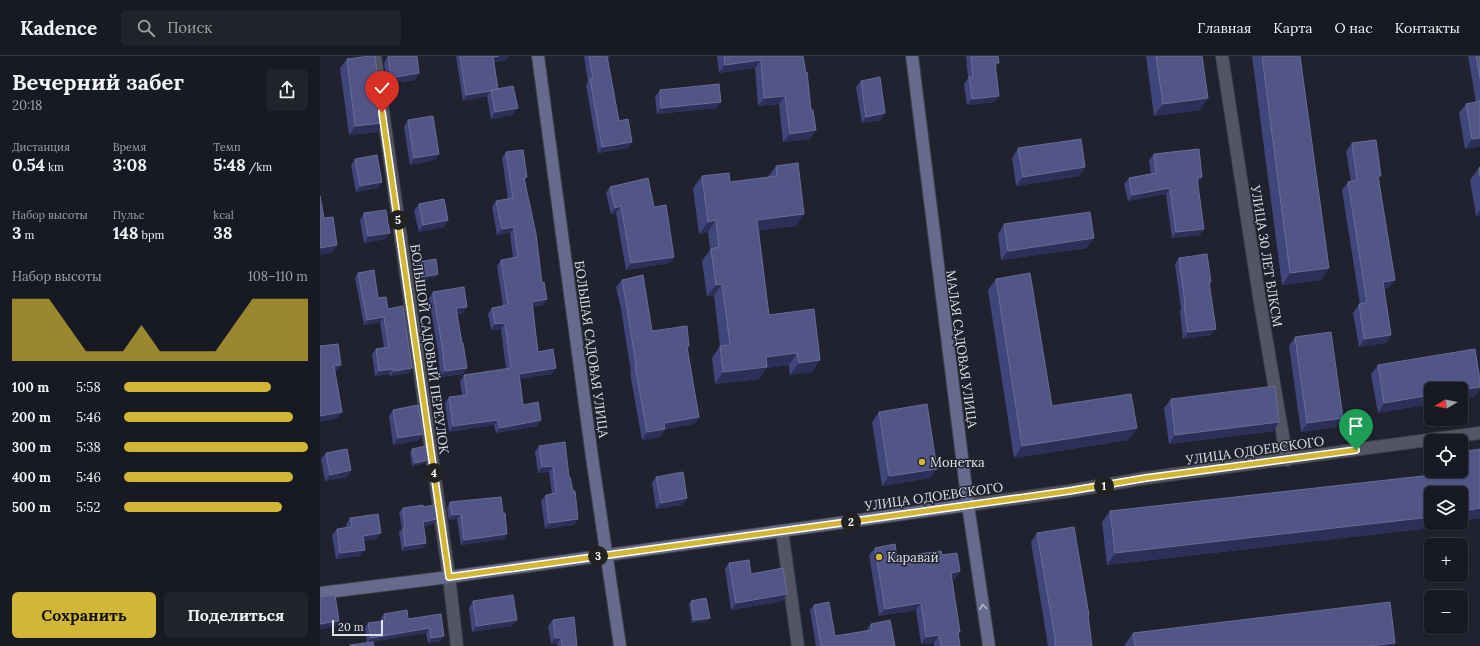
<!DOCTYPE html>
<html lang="ru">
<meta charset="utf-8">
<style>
:root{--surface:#181a23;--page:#21232b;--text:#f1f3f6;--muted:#9fa1a6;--line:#363841;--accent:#d2b736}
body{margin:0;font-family:Lora,serif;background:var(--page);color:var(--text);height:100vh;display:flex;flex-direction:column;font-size:15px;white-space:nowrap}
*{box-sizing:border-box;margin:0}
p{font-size:13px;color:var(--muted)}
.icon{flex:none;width:22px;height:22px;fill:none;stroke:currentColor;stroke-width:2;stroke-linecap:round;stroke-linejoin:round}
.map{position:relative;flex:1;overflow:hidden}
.side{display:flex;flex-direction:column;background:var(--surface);width:320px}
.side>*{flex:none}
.needle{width:26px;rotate:260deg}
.controls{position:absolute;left:1104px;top:326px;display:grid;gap:8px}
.controls a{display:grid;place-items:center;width:44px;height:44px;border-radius:6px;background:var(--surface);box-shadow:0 1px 3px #0004,0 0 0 1px var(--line);font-size:20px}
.scale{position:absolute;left:12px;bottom:10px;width:51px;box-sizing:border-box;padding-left:4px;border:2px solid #e0e2ea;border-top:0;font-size:11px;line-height:14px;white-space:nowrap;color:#e0e2ea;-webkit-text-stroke:3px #20222f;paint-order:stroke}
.pin{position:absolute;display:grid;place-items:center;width:34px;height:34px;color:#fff;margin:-41px -17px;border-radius:50% 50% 50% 0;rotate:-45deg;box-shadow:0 0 4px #0007}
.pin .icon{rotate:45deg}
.km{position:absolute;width:20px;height:20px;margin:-10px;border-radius:50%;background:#222;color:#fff;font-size:11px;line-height:20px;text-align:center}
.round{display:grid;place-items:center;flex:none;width:42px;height:42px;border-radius:6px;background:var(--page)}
.headline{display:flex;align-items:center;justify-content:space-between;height:68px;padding:0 12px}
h1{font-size:22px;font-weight:800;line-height:30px}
.figures{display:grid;grid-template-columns:repeat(3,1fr);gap:6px;height:68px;padding:4px 12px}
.figures div{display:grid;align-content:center}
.figures b{font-size:17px;font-weight:800}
.figures small{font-size:11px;font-weight:400}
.figures p{font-size:11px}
.chart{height:112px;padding:8px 12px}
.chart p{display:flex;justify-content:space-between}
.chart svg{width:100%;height:72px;margin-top:4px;fill:var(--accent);opacity:.7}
.action{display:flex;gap:8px;margin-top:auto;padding:8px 12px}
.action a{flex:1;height:46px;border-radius:6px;background:var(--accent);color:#111;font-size:16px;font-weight:800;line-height:46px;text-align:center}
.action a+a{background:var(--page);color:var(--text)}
ul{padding:0 12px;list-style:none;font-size:13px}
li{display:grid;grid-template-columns:64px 48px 1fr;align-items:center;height:30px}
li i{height:10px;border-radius:5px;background:var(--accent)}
header{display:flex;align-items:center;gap:24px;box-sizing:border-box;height:56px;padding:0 20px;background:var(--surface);border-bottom:1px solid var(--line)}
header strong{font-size:19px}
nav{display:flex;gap:22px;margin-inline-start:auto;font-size:14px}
.search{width:280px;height:36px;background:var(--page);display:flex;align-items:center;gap:10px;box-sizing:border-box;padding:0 14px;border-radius:6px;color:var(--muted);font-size:15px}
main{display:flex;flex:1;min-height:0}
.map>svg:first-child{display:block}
</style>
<header>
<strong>Kadence</strong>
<div class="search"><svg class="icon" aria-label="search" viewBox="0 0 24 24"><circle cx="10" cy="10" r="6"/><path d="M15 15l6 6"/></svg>Поиск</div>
<nav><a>Главная</a><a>Карта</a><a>О нас</a><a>Контакты</a></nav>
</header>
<main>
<section class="side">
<div class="headline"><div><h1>Вечерний забег</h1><p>20:18</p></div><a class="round"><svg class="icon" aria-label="share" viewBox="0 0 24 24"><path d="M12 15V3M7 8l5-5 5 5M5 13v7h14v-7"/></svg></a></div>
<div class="figures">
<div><p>Дистанция</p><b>0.54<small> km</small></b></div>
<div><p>Время</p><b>3:08</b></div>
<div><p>Темп</p><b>5:48<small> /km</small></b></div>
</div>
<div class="figures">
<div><p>Набор высоты</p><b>3<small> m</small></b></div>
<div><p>Пульс</p><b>148<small> bpm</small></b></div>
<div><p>kcal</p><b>38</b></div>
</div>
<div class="chart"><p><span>Набор высоты</span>108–110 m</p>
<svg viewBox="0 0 160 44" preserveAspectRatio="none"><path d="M0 44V6L10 6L20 6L30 22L40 38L50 38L60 38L70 22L80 38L90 38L100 38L110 38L120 22L130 6L140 6L150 6L160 6V44z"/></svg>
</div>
<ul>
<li><b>100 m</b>5:58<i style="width:80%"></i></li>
<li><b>200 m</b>5:46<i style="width:92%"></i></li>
<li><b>300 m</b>5:38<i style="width:100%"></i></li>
<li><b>400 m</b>5:46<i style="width:92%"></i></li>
<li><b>500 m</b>5:52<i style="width:86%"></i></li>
</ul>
<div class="action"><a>Сохранить</a><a>Поделиться</a></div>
</section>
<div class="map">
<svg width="1160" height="590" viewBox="0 0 1160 590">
<rect width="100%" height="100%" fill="#20222f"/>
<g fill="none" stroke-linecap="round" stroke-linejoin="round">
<g stroke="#3d3f49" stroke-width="14">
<path id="street" d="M55 0 129 521 137 590
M902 0 939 240 967 404
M648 449 749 435 826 422 1160 377
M462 475 478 590"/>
</g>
<g stroke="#3d3f49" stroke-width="14">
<path id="secondary" d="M218 0 272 401 300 590
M592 0 648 449 669 590
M0 537 129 521 648 449"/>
</g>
<use href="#street" stroke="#535564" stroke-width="12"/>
<use href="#secondary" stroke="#666b8e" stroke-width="12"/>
</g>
<path fill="#40457b" d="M68 0H97L95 24 67 28 64 7Z
M136 0H189L186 4 174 6 178 33 193 59 171 63 167 40 143 45Z
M264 0H291L288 4 299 65 308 92 278 97 266 29 268 26Z
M397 0H483L490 83 463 86 459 48 438 50 435 12 399 17Z
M646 0H678L679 7 675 12 674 46 647 49 644 28 648 22Z
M826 0H882L880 54 834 60Z
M932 0H980L1001 224 962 229Z
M1148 0H1160V90L1145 93 1139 57 1146 48 1156 46Z
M27 3 57 76 29 79 20 12Z
M541 25 561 64 542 67 536 31Z
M340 34 401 46 396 52 337 58 335 41Z
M88 64 115 104 90 109 84 71Z
M1032 87 1059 123 1069 232 1064 233 1071 279 1066 287 1039 291 1033 257 1039 248H1040L1022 134 1028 126 1031 125 1026 95Z
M698 92 765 111 759 120 696 130 692 102Z
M186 96 207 121 205 124 222 227 227 243 223 249 213 251 218 296 232 318 200 323 203 349 221 364 217 370 176 377 174 369 129 376 125 347 129 341 142 339 140 325 144 319 186 313 181 273 171 274 168 258 172 252 183 250 177 210 181 204 193 202 190 177 177 179 172 151 176 145 188 143 182 102Z
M834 98 882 121 878 127 880 179 852 182 846 138 808 145 804 128 809 122 831 118 829 104Z
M35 103 62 126 57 132 36 136 31 109Z
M456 110 484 158 476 170 439 174 449 259 492 316 470 319 469 309 446 312 439 323 395 328 392 302 400 290 394 240H387L382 205 390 194 388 176 379 178 373 132 382 120 410 126 447 122Z
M1160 111V159L1156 160 1150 124 1159 112Z
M290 131 334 151 354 201 350 207 306 214 296 157 291 158 286 137Z
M99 148 128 164 124 171 99 176 94 155Z
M44 157 65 183 44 187 40 164Z
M684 168 767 192 681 204 678 178Z
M859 202 891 226 890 228 891 279 863 283 860 255 861 253 855 208Z
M98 206 116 221 98 224 96 210Z
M38 217 58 242 68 253 92 312 88 317 70 320 69 318 55 320 52 298 56 293 64 292 60 266 44 269 35 222Z
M676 223 732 350 817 372 808 384 694 402 668 234Z
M302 224 332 275 367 293 379 361 374 368 345 373 340 381 322 384 310 317 311 316 301 253 296 231Z
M113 236 147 251 143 257 137 258 142 287 143 318 120 321 118 296 109 242Z
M975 281 1016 371 981 376 969 290Z
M1058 309 1160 324V333L1155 340 1058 357 1051 318Z
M851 343 959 366 953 375 849 388 844 352Z
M73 354 103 378 99 384 73 389 69 360Z
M559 356 610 422 562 430 552 366Z
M219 390 249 421 258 463 254 469 225 473 221 445 226 439 232 438 229 416 218 417 215 396Z
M92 393 108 404 105 407 92 410 90 396Z
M1160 393V462L1141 465V437L1137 469 787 509 782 466 790 455 1111 419 1110 411 1111 410V415H1141Z
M6 397 31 414 27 421 5 425 1 403Z
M336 421 367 442 362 449 336 453 332 427Z
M130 446 183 457 187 478 184 483 141 489 137 463 129 464 127 452Z
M103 451 114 468 104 470 106 487 103 492 82 495 79 476 82 473 79 456 83 452Z
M30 462 61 477 56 483 44 485 40 500 16 503 12 479 17 473 26 471V469Z
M717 477 769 559 768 561 772 590H728L711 486Z
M555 492 577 501 622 499 640 515 635 523H632L638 578 640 590H614V587L601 588 596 554 559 560 549 499Z
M409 507 431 518 463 545 411 554 405 513Z
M153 545 192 570 152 576 149 552Z
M371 545 390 562 387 565 372 567 369 548Z
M494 549 515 580 548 574 547 573 551 568 575 590H496L490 554Z
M64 558 88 563 121 558V585L108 587 106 577 49 586 54 590H29L30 589 47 587 45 572 48 567 61 565V562Z
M233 564 257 590H237V588H231L228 570Z
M813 577 1073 590H804Z"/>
<path fill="#2c3058" d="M179 0H189L186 4 170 6 173 1Z
M287 0H291L287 5Z
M441 4 435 12 399 17 405 9Z
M675 7H679L675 13Z
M99 17 95 24 67 28 71 22Z
M171 35 167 40 143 45 146 39Z
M465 40 459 48 438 50 444 42Z
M679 40 674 46 647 49 652 43Z
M888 42 880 54 834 60 843 48Z
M401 46 396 52 337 58 341 52Z
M198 52 193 59 171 63 175 56Z
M565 57 561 64 542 67 546 61Z
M63 67 57 76 29 79 35 70Z
M496 74 490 83 463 86 470 78Z
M1160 82V90L1145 93 1152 83Z
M312 86 308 92 278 97 282 91Z
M119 98 115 104 90 109 94 102Z
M765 111 759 120 696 130 703 121Z
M882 121 878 127 873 128 877 122Z
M62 126 57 132 36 136 40 130Z
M850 132 846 138 808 145 812 139Z
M301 150 296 157 291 158 295 152Z
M1160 154V159L1156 160Z
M484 158 476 170 429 176 437 164Z
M128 164 124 171 99 176 103 169Z
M396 164 388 176 379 178 388 166Z
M194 171 190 177 177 179 182 173Z
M884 173 880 179 852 182 856 176Z
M70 177 65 183 44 187 48 180Z
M774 182 767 192 681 204 688 195Z
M17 189 12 197 0 199V192Z
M354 201 350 207 306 214 311 207Z
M1009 212 1001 224 962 229 970 217Z
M118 218 116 221 98 224 101 221Z
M1075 224 1069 232 1057 234 1063 226Z
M402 228 394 240H387L396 229Z
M227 243 223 249 208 251 212 246Z
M147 251 143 257 132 258 136 252Z
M64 261 60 266 44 269 47 264Z
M185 267 181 273 171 274 175 268Z
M896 273 891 279 863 283 868 276Z
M1071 279 1066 287 1039 291 1044 283Z
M477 297 469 309 446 312 439 323 395 328 403 316 446 301Z
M500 304 492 316 470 319 479 307Z
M21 309 17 315 9 317 14 310Z
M92 312 88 317 70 320 74 315Z
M147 312 143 318 120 321 125 315Z
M236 312 232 318 195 324 199 318Z
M73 313 69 318 55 320 59 315Z
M1160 331V333L1155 340 1141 343V334Z
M1111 339V348L1058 357 1064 347Z
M22 356 18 362 0 366V360Z
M379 361 374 368 345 373 340 381 322 384 327 376 344 367Z
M1023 362 1016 371 981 376 987 367Z
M178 364 174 369 129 376 133 370Z
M221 364 217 370 176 377 180 372Z
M959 366 953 375 849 388 855 379Z
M817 372 808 384 694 402 702 390Z
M103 378 99 384 73 389 78 382Z
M108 404 105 407 92 410 95 407Z
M233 410 229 416 218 417 222 411Z
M617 413 610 422 562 430 569 420Z
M31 414 27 421 5 425 10 419Z
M367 442 362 449 336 453 341 447Z
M1160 452V462L1141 465V458L1144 455Z
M141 458 137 463 129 464 132 459Z
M1111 461V467H1138L1137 469 787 509 795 497Z
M117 463 114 468 100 471 103 466Z
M258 463 254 469 225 473 229 467Z
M61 477 56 483 39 486 43 480Z
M187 478 184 483 141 489 144 484Z
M106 487 103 492 82 495 85 490Z
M45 494 40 500 16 503 20 497Z
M640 515 635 523 626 524 631 517Z
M467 538 463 545 411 554 416 547Z
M601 547 596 554 559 560 565 553Z
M390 562 387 565 372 567 374 564Z
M197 564 192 570 152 576 157 570Z
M19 565 15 571 0 573V568Z
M110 572 106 577 47 587 51 582Z
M619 579 614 587 601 588 606 581Z
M124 580 121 585 108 587 111 582Z
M235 582H241L237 588H231Z
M1075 587 1073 590H1049Z"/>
<path fill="#515687" stroke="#686c97" d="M50 0H55L63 67 35 70 27 3Z
M68 0H97L99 17 71 22Z
M140 0H179L173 1 178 33 171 34V35L146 39Z
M269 0H287L299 65 308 63 312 86 282 91 270 23 273 22Z
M404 0H483L486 17 487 16 491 54H493L496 74 470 78 465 40 444 42 441 4 405 9Z
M651 0H678L679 7H675L679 40 652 43 649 21H653Z
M836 0H882L888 42 843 48Z
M942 0H980L1009 212 970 217Z
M1156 0H1160V22Z
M560 21 565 57 546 61 541 25Z
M399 28 401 46 341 52 340 34Z
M193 30 198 52 175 56 171 34Z
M1160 45V82L1152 83 1146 48Z
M113 60 119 98 94 102 88 64Z
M761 83 765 111 703 121 698 92Z
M1056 84 1061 120H1058L1075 224 1063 226 1071 279 1044 283 1039 248 1047 247 1028 126 1037 124 1032 87Z
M879 93 882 121 877 122 884 173 856 176 850 132 812 139 809 122 836 117 834 98Z
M203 94 207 121 204 122 216 178 222 227 224 226 227 243 212 246 218 296 233 293 236 312 199 318 203 349 218 346 221 364 180 372 178 364 133 370 129 341 147 339 144 319 191 312 185 267 175 268 172 252 188 249 181 204 198 201 194 171 182 173 176 145 193 142 186 96Z
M57 99 62 126 40 130 35 103Z
M478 107 484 158 437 164 449 259 494 253 500 304 479 307 477 297 446 301 447 311 403 316 400 290 410 289 402 228 396 229 391 193 399 191 396 164 388 166 382 120 409 117 410 126 457 120 456 110Z
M1160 111V120L1159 112Z
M328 122 334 151 346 149 354 201 311 207 301 150 295 152 290 131Z
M0 140 4 162 13 161 17 189 0 192Z
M124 143 128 164 103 169 99 148Z
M66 154 70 177 48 180 44 157Z
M770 156 774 182 688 195 684 168Z
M887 198 891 226H889L896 273 868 276 864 249 865 248 859 202Z
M116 203 118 218 101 221 98 206Z
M54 214 58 242 66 241 68 253 83 250 92 312 74 315 73 313 59 315 56 293 69 291 64 261 47 264 38 217Z
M710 217 732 350 811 338 817 372 702 390 676 223Z
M323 219 332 275 367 270 369 290 367 291 379 361 344 367 345 373 327 376 315 310 316 309 306 246 302 224Z
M144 231 147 251 136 252 142 287H143L147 312 125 315 122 290 113 236Z
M1011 276 1023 362 987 367 975 281Z
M18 288 21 309 14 310 22 356 0 360V290Z
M1155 293 1160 324V331L1141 334V333H1111V339L1064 347 1058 309Z
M955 330 959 366 855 379 851 343Z
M607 348 617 413 569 420 559 356Z
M98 349 103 378 78 382 73 354Z
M245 386 249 421H250L253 435H255L258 463 229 467 226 439 236 437 233 410 222 411 219 390Z
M106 390 108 404 95 407 92 393Z
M27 393 31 414 10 419 6 397Z
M1160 393V452L1144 455 1145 458H1141V437H1111V461L795 497 790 455 1121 418V415H1141V396Z
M363 416 367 442 341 447 336 421Z
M181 441 183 457H185L187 478 144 484 141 458 132 459 130 446Z
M103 449V451L115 449 117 463 103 466 106 487 85 490 83 472 85 471 83 452Z
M58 458 61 477 43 480 45 494 20 497 17 473 32 471 30 462Z
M754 471 769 559H768L772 590H735V582L717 477Z
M575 488 577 501 621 495 622 499 637 497 640 515 631 517 640 576H638L640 590H621L619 579 606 581 601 547 565 553 555 492Z
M429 504 431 518 463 512 467 538 416 547 409 507Z
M15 539 19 565 0 568V541Z
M193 539 197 564 157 570 153 545Z
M386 542 390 562 374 564 371 545Z
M509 546 515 580 552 574 551 568 570 564 575 590H501L494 549Z
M1070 546 1075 587 1049 590H815L813 577Z
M87 554 88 563 121 558 124 580 111 582 110 572 51 582 48 567 65 565 64 558Z
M254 561 257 590H242L241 582H235L233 564Z
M53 586 54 590H30V589Z"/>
<defs><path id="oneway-chevron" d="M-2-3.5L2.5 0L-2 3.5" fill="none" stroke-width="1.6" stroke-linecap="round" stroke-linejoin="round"/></defs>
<use stroke="#b5b8ca" href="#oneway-chevron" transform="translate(663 551) rotate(-98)"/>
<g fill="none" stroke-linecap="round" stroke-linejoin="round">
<g stroke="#fff" stroke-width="8">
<path id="route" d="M62 56 129 521 506 469 749 435 826 422 1036 394"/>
</g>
<use href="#route" stroke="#d2b736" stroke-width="5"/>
</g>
<g fill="#d2b736" stroke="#20222f" stroke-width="1.5">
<circle cx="602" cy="406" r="4"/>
<circle cx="559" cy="501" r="4"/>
</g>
<g text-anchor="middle" stroke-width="3" stroke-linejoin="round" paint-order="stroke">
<g font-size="13" fill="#e0e2ea" stroke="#20222f">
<text transform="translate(947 200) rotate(81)" y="5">УЛИЦА 30 ЛЕТ ВЛКСМ</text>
<text transform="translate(110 293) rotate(82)" y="5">БОЛЬШОЙ САДОВЫЙ ПЕРЕУЛОК</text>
<text transform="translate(272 293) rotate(82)" y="5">БОЛЬШАЯ САДОВАЯ УЛИЦА</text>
<text transform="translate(642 293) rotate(82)" y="5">МАЛАЯ САДОВАЯ УЛИЦА</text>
<text transform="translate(935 394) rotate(-8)" y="5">УЛИЦА ОДОЕВСКОГО</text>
<text transform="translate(614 440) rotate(-8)" y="5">УЛИЦА ОДОЕВСКОГО</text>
</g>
<g font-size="13" fill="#e0e2ea" stroke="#20222f" text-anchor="start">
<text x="610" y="411">Монетка</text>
<text x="567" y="506">Каравай</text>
</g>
</g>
</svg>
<div class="controls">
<a><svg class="needle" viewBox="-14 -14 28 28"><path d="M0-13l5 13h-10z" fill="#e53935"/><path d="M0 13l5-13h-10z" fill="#9fa1a6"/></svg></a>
<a><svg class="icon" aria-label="locate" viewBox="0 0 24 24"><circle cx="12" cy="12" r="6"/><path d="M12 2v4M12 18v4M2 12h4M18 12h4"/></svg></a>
<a><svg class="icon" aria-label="layers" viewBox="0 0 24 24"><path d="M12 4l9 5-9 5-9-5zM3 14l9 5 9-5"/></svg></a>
<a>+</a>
<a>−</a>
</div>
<div class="scale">20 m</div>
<div class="pin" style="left:1036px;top:394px;background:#1e9e55"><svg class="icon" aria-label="arrive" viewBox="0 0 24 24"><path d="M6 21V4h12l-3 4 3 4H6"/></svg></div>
<div class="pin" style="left:62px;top:56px;background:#d93025"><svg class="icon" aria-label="check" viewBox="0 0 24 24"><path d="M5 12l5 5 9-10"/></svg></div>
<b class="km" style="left:784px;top:430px">1</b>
<b class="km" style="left:531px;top:466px">2</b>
<b class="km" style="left:278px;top:500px">3</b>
<b class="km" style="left:114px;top:417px">4</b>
<b class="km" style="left:78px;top:164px">5</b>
</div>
</main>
